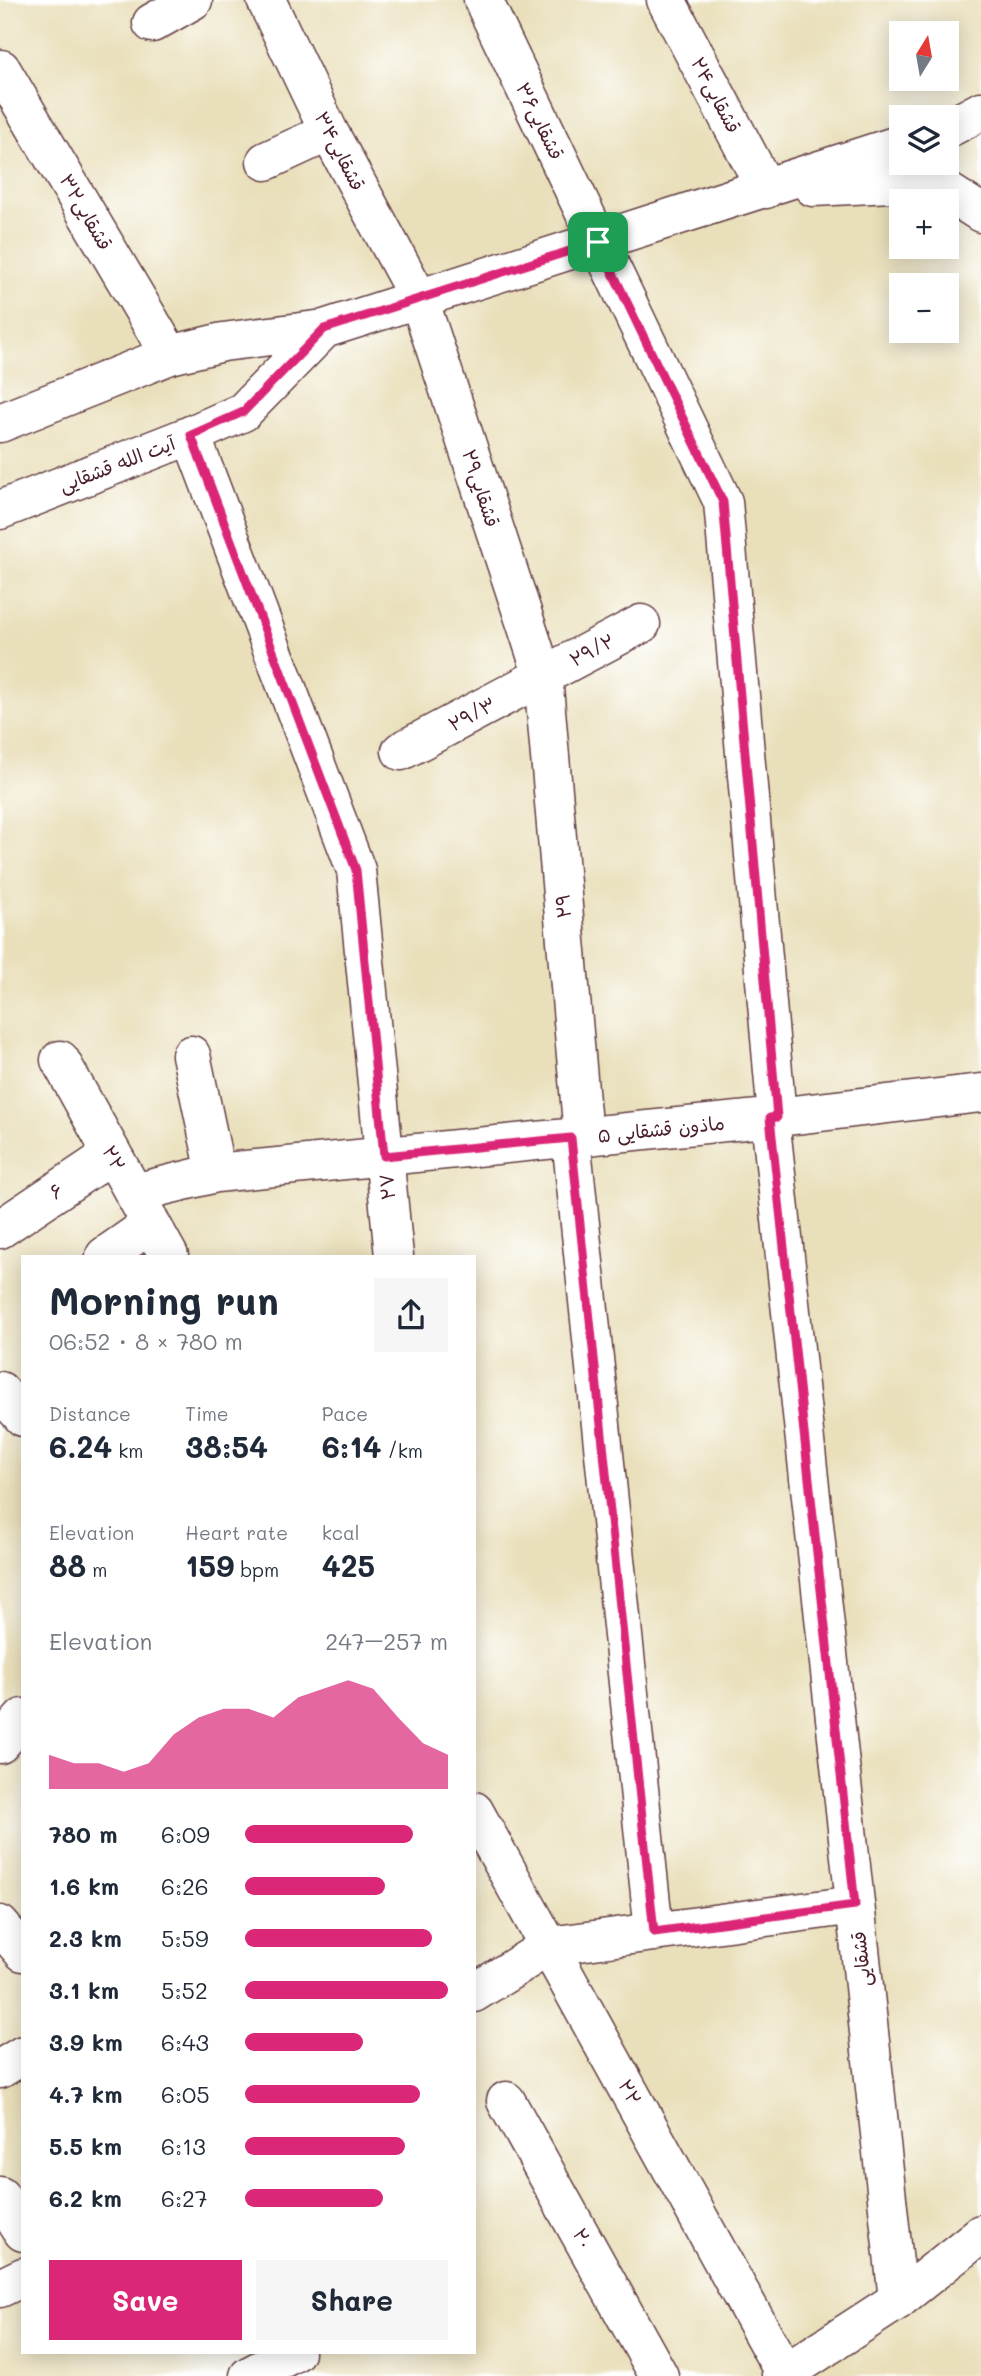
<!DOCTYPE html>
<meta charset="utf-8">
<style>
:root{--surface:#fff;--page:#f6f6f7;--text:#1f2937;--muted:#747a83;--accent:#db2777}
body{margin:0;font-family:Mali,"Playpen Sans Arabic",sans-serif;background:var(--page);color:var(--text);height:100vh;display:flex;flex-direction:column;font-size:26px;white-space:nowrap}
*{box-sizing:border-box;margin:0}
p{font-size:23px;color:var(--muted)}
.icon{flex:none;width:38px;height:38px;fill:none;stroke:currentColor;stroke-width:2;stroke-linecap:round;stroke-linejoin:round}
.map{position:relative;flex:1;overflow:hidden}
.panel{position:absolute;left:21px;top:1255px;width:455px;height:1099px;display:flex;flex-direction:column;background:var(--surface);border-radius:0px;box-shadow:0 4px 18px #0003}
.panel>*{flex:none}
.needle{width:46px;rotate:11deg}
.tools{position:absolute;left:889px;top:21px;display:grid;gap:14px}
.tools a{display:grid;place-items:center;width:70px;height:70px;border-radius:0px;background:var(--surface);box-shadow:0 4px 18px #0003;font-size:35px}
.pin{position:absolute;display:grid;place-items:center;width:60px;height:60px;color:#fff;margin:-30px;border-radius:14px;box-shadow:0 4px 10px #0006}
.round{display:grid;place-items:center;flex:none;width:74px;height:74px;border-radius:0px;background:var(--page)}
.headline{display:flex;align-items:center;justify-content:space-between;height:119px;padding:0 28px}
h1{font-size:38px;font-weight:800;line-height:52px}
.stats{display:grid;grid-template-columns:repeat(3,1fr);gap:10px;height:119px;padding:7px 28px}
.stats div{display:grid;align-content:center}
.stats b{font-size:30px;font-weight:800}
.stats small{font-size:19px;font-weight:400}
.stats p{font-size:19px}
.chart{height:196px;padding:14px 28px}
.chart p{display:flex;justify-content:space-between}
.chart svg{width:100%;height:126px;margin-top:7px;fill:var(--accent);opacity:.7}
.cta{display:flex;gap:14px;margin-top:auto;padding:14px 28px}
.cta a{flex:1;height:80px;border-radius:0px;background:var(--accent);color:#fff;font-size:28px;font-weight:800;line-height:80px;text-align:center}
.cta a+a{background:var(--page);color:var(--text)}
ul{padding:0 28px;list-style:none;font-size:23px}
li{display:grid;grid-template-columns:112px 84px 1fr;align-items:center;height:52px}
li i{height:18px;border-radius:9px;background:var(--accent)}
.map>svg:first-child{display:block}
</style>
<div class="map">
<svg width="981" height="2376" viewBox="0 0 981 2376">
<rect width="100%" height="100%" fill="#fff"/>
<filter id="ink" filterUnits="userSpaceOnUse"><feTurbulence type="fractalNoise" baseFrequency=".0143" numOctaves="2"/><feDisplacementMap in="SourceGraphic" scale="14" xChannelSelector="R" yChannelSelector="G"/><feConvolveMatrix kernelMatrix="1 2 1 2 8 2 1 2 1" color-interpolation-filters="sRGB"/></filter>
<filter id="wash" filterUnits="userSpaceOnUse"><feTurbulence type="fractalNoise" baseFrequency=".00686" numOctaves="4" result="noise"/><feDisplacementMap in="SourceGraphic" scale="28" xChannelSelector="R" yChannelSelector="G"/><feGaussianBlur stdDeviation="1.57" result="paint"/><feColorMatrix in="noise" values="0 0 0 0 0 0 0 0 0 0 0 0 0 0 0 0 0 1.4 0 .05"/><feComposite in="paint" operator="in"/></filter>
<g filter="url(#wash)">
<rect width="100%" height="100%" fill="#e9dfba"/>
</g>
<g filter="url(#ink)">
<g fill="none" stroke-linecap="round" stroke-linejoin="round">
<g stroke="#623c40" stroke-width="41">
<path id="minor" d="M266 0 329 132 419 299 543 676 583 1136
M483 0 723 502 777 1117
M666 0 766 189
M152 23 193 0
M1 69 170 355
M266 161 329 132
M191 435 356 870 394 1256
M401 751 641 624
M191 1055 216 1173
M60 1060 169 1256
M770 1118 898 2300
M571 1138 654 1932
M134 1193 216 1173 777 1117 981 1093
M0 1229 112 1154
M105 1256 151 1224
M0 1391 23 1417
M0 1744 23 1718
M474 1811 785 2374
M0 1925 23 1952
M474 1993 549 1946 855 1905
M0 2069 23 2055
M506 2101 659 2376
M0 2196 23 2232
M0 2288 23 2277
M249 2376 295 2352"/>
</g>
<g stroke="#623c40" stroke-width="41">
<path id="tertiary" d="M947 129 981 111
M813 187 931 181 981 213
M0 423 170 355 223 342 324 329 901 144
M0 510 191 435 243 412 324 329
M781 2376 898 2300 981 2234"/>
</g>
<use href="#minor" stroke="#fff" stroke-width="38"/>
<use href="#tertiary" stroke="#fff" stroke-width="38"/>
</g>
</g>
<g fill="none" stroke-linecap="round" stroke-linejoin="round" filter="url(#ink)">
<g stroke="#fff" stroke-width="14">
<path id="route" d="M598 242 723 502 777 1117 770 1118 855 1905 654 1932 571 1138 384 1156 356 870 191 435 243 412 324 329Z"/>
</g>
<use href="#route" stroke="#db2777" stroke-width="9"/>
</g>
<g text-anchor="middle" stroke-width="7" stroke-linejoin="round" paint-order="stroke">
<g font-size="19" fill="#4a1f2b" stroke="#fff">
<text transform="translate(716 95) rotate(62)" y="7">قشقایی۲۴</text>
<text transform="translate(540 121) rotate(64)" y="7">قشقایی۳۶</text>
<text transform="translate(340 151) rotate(63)" y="7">قشقایی۳۴</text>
<text transform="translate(86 212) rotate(60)" y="7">قشقایی۳۲</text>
<text transform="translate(117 464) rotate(-21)" y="7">آیت الله قشقایی</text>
<text transform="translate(481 488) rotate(72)" y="7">قشقایی۲۹</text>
<text transform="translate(592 650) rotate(-28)" y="7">۲۹/۲</text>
<text transform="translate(472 714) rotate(-28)" y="7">۲۹/۳</text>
<text transform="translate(563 906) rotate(-95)" y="7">۲۹</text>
<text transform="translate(661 1129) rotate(-6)" y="7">ماذون قشقایی ۵</text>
<text transform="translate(114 1158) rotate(61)" y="7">۲۲</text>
<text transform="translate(387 1187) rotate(-96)" y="7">۲۷</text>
<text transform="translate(56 1191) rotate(-34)" y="7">۶</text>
<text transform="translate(861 1959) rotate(-96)" y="7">قشقایی</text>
<text transform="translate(630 2092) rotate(61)" y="7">۲۲</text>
<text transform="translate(583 2238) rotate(61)" y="7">۲۰</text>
</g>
</g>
</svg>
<div class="tools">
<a><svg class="needle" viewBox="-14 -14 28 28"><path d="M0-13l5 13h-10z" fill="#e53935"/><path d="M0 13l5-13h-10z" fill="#747a83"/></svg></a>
<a><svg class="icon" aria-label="layers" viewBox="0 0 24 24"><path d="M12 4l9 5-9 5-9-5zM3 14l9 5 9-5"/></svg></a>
<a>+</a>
<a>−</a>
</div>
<div class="pin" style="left:598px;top:242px;background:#1e9e55"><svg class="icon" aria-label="arrive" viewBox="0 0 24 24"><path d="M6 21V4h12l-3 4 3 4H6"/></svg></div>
<section class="panel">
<div class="headline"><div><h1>Morning run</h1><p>06:52 · 8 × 780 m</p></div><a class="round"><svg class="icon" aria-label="share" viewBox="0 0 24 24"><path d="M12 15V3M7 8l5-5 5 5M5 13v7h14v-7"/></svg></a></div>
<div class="stats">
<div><p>Distance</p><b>6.24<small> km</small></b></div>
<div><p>Time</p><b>38:54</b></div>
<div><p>Pace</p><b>6:14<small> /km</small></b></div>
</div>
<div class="stats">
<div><p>Elevation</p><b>88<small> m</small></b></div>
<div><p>Heart rate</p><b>159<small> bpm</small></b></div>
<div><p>kcal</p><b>425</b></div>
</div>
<div class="chart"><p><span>Elevation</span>247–257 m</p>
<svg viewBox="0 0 160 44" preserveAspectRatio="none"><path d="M0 44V32L10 35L20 35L30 38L40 35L50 25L60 19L70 16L80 16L90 19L100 12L110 9L120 6L130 9L140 19L150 28L160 32V44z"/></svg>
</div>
<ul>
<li><b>780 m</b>6:09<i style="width:83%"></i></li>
<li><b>1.6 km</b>6:26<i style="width:69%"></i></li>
<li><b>2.3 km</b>5:59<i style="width:92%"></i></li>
<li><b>3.1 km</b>5:52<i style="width:100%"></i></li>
<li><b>3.9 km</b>6:43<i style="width:58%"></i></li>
<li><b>4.7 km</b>6:05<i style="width:86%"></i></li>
<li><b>5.5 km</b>6:13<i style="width:79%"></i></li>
<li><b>6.2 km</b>6:27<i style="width:68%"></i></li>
</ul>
<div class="cta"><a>Save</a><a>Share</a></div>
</section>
</div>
